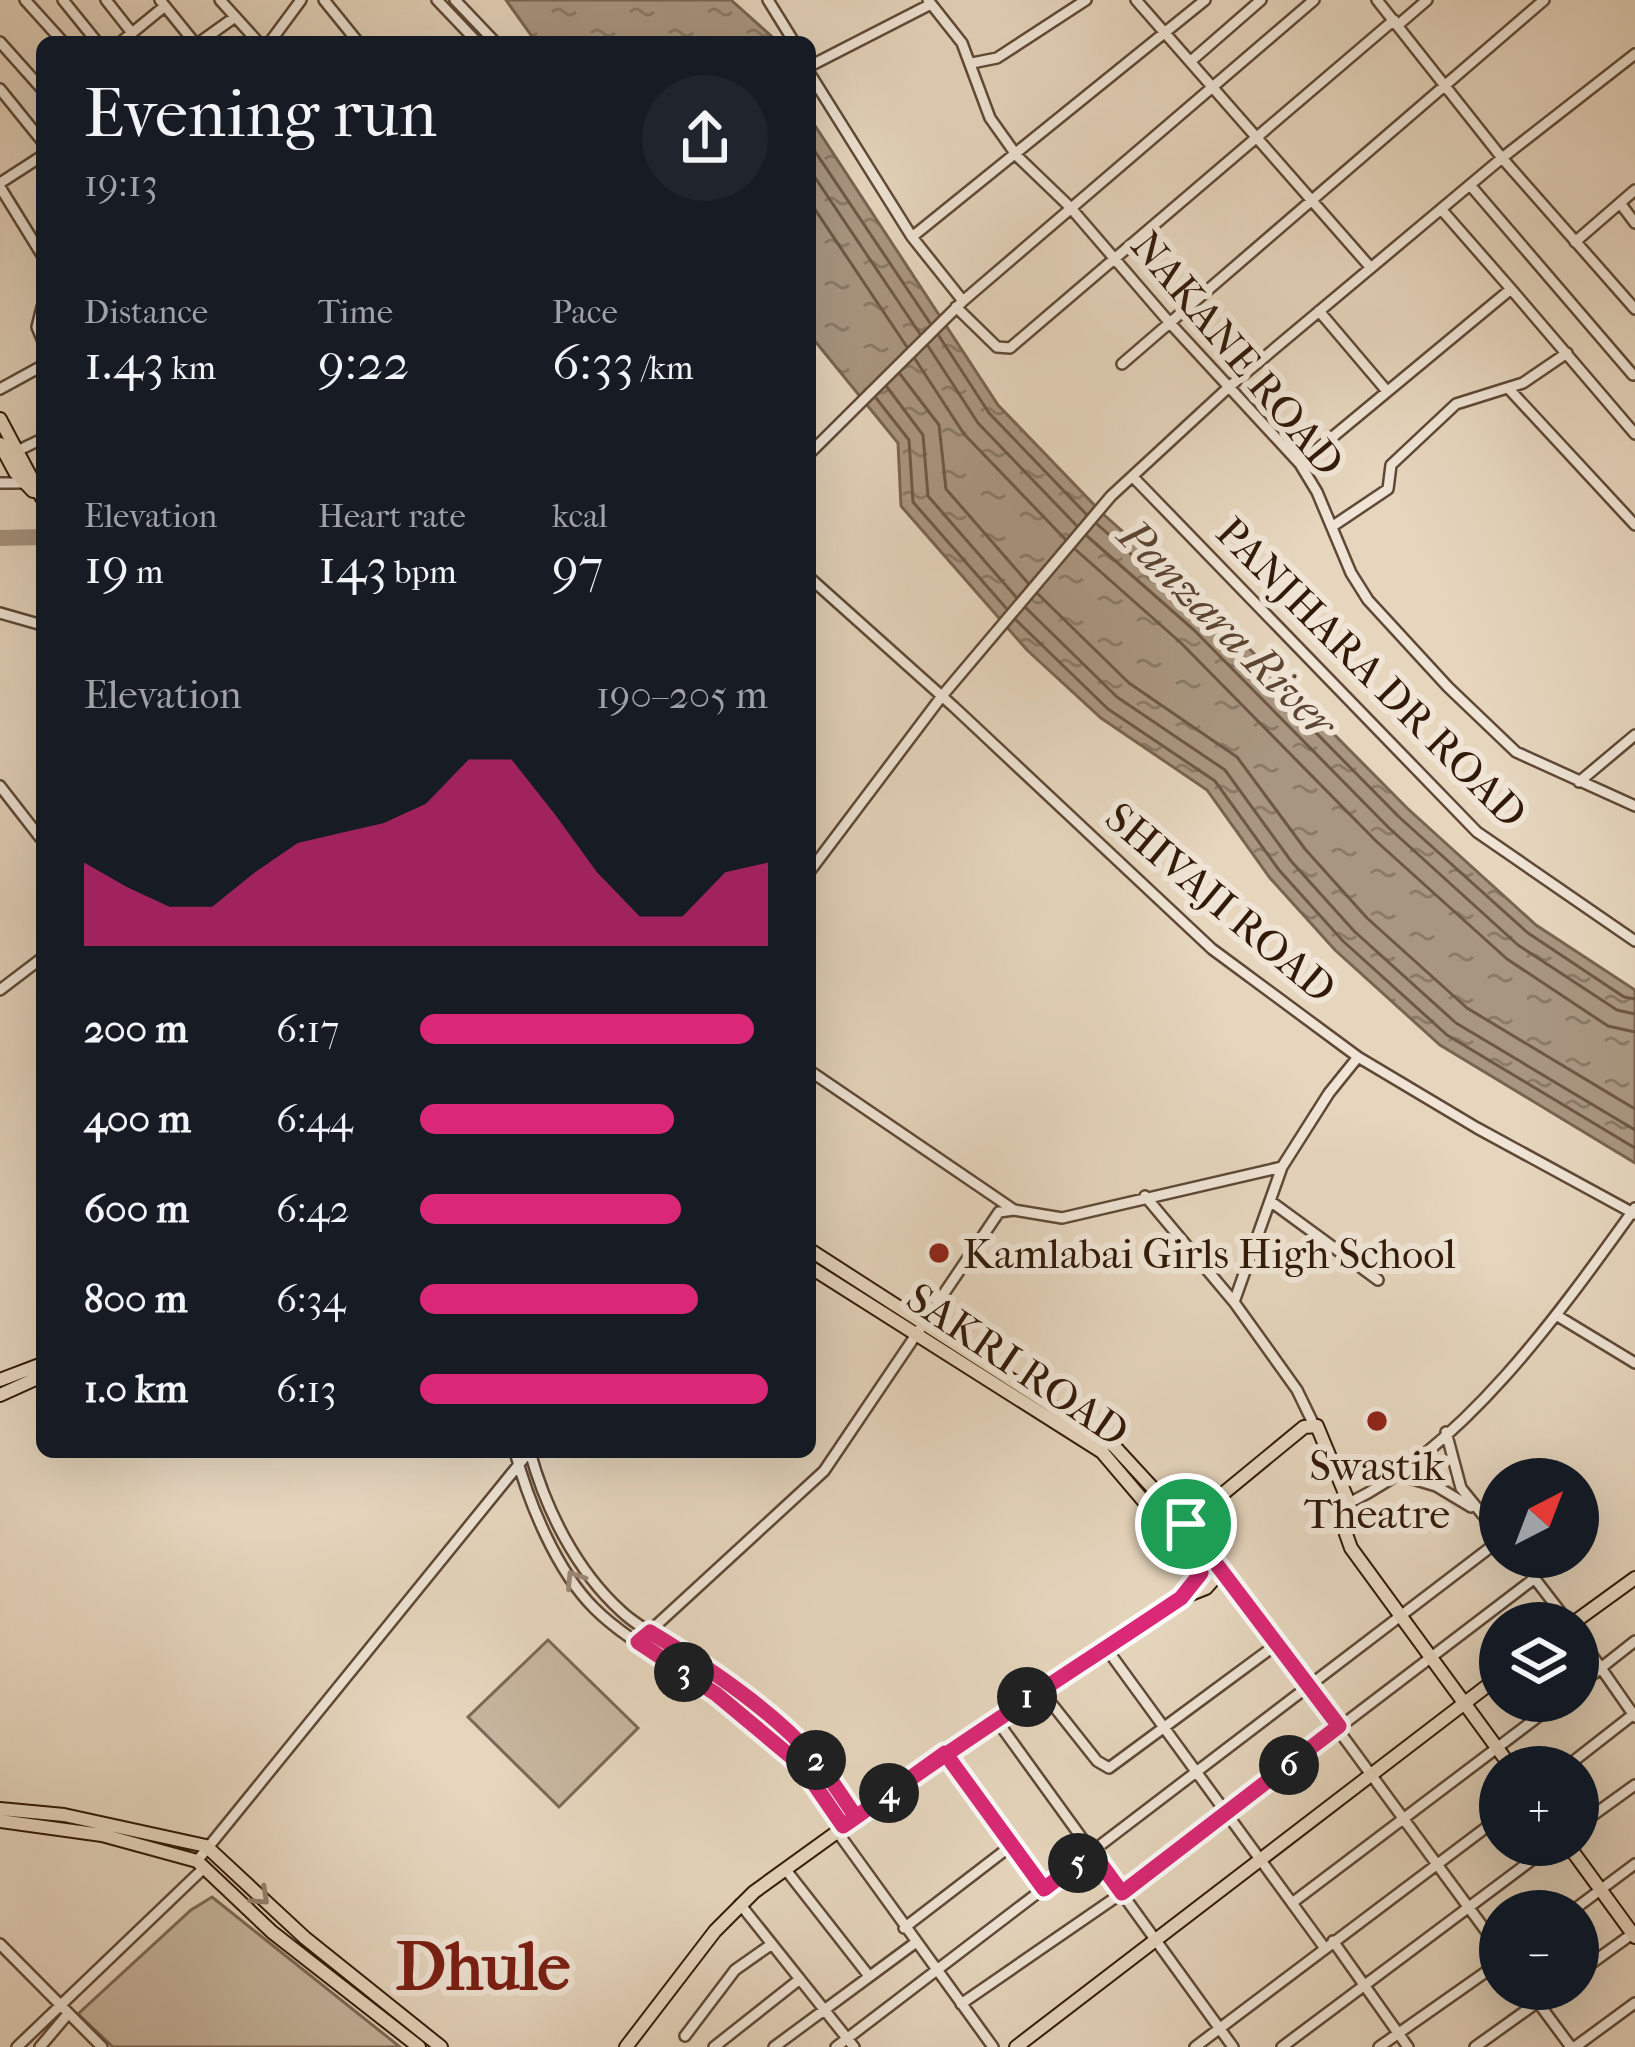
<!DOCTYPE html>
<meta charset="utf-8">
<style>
:root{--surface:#171b24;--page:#20242c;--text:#f1f3f6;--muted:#9ea1a6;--accent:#db2777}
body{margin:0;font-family:"IM FELL French Canon",serif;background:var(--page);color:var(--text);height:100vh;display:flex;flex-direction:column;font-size:45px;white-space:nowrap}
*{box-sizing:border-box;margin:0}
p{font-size:39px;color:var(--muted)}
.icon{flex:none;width:66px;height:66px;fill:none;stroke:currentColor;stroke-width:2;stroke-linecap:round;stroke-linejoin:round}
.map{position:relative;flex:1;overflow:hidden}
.sheet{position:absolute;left:36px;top:36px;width:780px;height:1422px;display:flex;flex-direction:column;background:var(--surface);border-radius:18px;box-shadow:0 12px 48px #0002}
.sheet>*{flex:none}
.needle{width:78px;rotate:42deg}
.controls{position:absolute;left:1479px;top:1458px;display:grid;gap:24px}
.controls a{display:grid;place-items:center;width:120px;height:120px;border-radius:50%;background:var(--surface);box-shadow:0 12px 48px #0002;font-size:60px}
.pin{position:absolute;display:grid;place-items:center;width:102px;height:102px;color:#fff;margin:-51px;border:6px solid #fff;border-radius:50%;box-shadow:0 3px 12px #0007}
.km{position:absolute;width:60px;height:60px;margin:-30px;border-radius:50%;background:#222;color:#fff;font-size:33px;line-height:60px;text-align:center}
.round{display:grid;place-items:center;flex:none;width:126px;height:126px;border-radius:63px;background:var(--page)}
.headline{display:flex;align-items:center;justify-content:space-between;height:204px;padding:0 48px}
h1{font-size:66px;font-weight:600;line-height:90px}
.figures{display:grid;grid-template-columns:repeat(3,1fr);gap:18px;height:204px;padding:12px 48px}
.figures div{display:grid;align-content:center}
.figures b{font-size:51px;font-weight:600}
.figures small{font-size:33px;font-weight:400}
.figures p{font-size:33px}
.chart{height:336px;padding:24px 48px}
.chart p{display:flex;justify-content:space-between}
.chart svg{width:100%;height:216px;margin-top:12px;fill:var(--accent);opacity:.7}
ul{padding:0 48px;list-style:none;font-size:39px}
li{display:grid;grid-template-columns:192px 144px 1fr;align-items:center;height:90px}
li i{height:30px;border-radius:15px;background:var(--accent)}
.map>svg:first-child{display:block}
</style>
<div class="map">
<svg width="1635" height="2047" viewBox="0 0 1635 2047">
<defs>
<pattern id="water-ripples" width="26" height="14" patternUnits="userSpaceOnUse" patternTransform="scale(3)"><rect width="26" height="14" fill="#a99680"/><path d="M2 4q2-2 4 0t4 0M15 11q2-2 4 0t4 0" fill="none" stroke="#8a7a67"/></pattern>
</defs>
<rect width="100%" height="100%" fill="#e6d6be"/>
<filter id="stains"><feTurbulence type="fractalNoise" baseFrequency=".00167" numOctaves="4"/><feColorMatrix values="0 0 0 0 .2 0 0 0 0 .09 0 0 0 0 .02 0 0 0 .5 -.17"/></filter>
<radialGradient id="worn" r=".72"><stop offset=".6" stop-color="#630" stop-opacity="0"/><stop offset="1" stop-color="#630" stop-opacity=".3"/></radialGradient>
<path fill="#c7b69f" stroke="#7c6854" stroke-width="3" d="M548 1640 638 1728 559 1807 468 1717Z
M212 1897 400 2047H113L78 2014 191 1910Z"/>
<path fill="url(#water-ripples)" stroke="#796450" stroke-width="3" d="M506 0H731L778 42H536Z
M810 118 998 405 1102 513 1212 611 1407 808 1536 925 1635 990V1163L1440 1045 1335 950 1270 878 1207 790 1101 718 1027 650 901 506 898 443 810 335Z"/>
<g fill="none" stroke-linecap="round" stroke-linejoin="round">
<path stroke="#6e5844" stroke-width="3" d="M810 144 930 323
M810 170 920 334
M810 202 907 347
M939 336 989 413 1086 514
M928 346 978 423 1076 525
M915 359 964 434 1065 539
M900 374 939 425 946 489 1028 583
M887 387 923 435 928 496 1016 597
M876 398 909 440 913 502 1006 608
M1097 524 1204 619 1399 817 1528 933 1624 997 1635 999
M1087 536 1194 630 1389 828 1518 945 1617 1010 1635 1014
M1076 550 1181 643 1376 841 1507 959 1608 1026 1635 1032
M1038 594 1129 683 1237 757 1305 849 1367 918 1467 1008 1635 1109
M1026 608 1117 697 1225 770 1291 861 1354 931 1456 1023 1635 1130
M1016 620 1108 709 1215 781 1279 870 1343 941 1447 1035 1635 1148"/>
<path stroke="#a99680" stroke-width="16" d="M0 538 42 537"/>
<g stroke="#5f4936" stroke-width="14">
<path id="minor" d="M25 0 63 42
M63 0 97 42
M106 0 132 33
M160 0 194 42
M220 0 258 42
M324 0 358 42
M437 0 477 42
M455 0 495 42
M768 0 794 42
M928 0 962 43 990 118 1017 156 1070 207 1169 322 1300 464 1317 492 1351 573 1368 600 1448 687 1516 752 1635 806
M1136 0 1371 268
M1377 0 1502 158 1635 309
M1398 25 1427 0
M0 42 42 89
M121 42 165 6
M200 42 235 17
M270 42 301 0
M1191 61 1261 0
M972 63 997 58 1086 0
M810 66 931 4
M810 74 912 237 963 301
M0 89 42 141
M0 183 42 156
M1470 185 1633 375
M0 187 42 255
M1620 203 1635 223
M1441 209 1511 289
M912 237 1205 0
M1575 242 1635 190
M42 307 37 327 42 339
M956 307 997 347 1010 348 1394 20
M1319 311 1386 390
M1122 364 1544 0
M0 389 42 366
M1509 389 1635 525
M17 451 42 439
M810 453 963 301 1314 0
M1300 464 1511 289 1635 434
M1133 477 1477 832 1635 941
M0 483H25
M1333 526 1388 489 1391 465 1456 404 1523 383 1567 353
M810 578 954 707 1212 949 1358 1057 1477 1128 1635 1214
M0 613 42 625
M1579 782 1635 735
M0 786 42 840
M810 871 942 696 1111 496 1230 386 1502 158 1635 54
M0 990 42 958
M810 1071 1014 1210
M1282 1167 1234 1302 1297 1390 1313 1423
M1145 1196 1234 1302
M1270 1201 1378 1280
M1556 1315 1635 1363
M1446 1432 1461 1488 1500 1536
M515 1452C529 1503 556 1570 594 1608 629 1643 676 1664 716 1693 770 1733 807 1769 843 1825
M530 1452C546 1510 576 1570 621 1611 641 1630 668 1641 691 1657 728 1682 766 1712 800 1743 822 1764 838 1792 856 1817
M1396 1474 1436 1486 1471 1507
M1349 1503C1465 1447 1561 1311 1635 1208
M1211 1557 1500 1950
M1518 1557 1569 1623
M1578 1635 1635 1717
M638 1642 824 1471 999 1212 1014 1210 1062 1218 1282 1167 1329 1093 1358 1057
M1106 1648 1324 1947
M1578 1686 1635 1641
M1040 1689 1097 1761 1109 1768 1277 1644
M995 1718 1233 2047
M945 1753 1044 1889
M1566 1767 1635 1713
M1578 1826 1635 1785
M836 1830 993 2047
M197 1861 529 1452
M786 1870 869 1976
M1292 1903 1559 1701
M740 1904 854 2047
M1572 1911 1635 1864
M904 1928 1012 1845
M1333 1941 1408 2047
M0 1944 102 2047
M1578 1973 1635 1932
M1528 1989 1571 2047
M961 2004 1122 1893 1535 1578
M685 2036 735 1970 772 1944
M17 2047 205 1867
M40 2047 67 2015
M714 2047 800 1979
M774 2047 915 1943
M836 2047 1500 1540
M1195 2047 1500 1817
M1282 2047 1552 1845
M1379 2047 1500 1962
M1475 2047 1556 1989
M1575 2047 1635 2003"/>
</g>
<g stroke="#321a08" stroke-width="16">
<path id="major" d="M0 419 42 498
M0 444 15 472 33 491
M810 1267 1102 1452 1199 1566V1578L1186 1593
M0 1380 42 1364
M0 1395 42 1376
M1174 1534 1304 1427 1317 1426 1349 1503 1346 1534 1351 1548 1511 1767
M1573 1623 1635 1578
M0 1809 64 1815 206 1846 305 1938 441 2047
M0 1821 102 1835 197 1861 272 1932 419 2047
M1568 1845 1635 1937
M626 2047 715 1931 754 1892 995 1718 1181 1598 1206 1588 1214 1579 1211 1557 1196 1535 1114 1446 810 1250
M1016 2047 1500 1676"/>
</g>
<use href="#minor" stroke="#efe4d5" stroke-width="9"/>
<use href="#major" stroke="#e6d6be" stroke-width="12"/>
</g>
<defs><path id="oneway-chevron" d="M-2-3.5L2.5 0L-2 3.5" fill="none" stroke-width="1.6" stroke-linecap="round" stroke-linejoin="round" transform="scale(3)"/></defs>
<use stroke="#9a8979" href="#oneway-chevron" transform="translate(574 1579) rotate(-123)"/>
<use stroke="#95816c" href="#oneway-chevron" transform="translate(261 1897) rotate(43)"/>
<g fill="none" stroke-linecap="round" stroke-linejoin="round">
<g stroke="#fff" stroke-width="24">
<path id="route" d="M1186 1524 1174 1534 1201 1573 1181 1598C1072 1671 962 1741 856 1817 842 1797 829 1775 812 1756 771 1709 703 1664 650 1632L638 1642 716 1694 801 1765 843 1826 856 1817 945 1753 1044 1889 1092 1852 1122 1893 1339 1726 1186 1524"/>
</g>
<use href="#route" stroke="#db2777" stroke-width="15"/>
</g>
<g fill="#8f2418" stroke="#efe4d5" stroke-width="4.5">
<circle cx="939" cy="1253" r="12"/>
<circle cx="1377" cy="1421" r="12"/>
</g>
<g text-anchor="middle" stroke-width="12" stroke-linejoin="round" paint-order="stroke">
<g font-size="42" fill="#321a08" stroke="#efe4d5">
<text transform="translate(1238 353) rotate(50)" y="15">NAKANE ROAD</text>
<text transform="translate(1372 672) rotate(45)" y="15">PANJHARA DR ROAD</text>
<text transform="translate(1221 902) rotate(40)" y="15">SHIVAJI ROAD</text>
<text transform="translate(1018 1364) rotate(34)" y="15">SAKRI ROAD</text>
</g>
<g font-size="42" fill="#321a08" stroke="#efe4d5" text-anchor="start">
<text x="963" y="1268">Kamlabai Girls High School</text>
<text x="1377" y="1480" text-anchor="middle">Swastik<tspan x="1377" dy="48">Theatre</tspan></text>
</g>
<g font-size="45" font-style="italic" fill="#5c4532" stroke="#efe4d5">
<text transform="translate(1228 628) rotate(45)" y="16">Panzara River</text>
</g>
<g font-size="66" font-weight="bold" fill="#7a1f14" stroke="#efe4d5">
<text x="483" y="1989">Dhule</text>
</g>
</g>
<rect width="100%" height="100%" filter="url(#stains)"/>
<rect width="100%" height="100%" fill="url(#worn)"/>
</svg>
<div class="controls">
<a><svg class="needle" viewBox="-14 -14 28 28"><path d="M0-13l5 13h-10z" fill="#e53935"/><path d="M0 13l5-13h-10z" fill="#9ea1a6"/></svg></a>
<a><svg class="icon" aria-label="layers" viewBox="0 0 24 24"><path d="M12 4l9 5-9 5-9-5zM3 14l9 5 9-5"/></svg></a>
<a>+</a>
<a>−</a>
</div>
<div class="pin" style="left:1186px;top:1524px;background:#1e9e55"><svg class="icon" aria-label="arrive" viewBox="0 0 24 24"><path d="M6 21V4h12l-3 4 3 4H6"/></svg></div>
<b class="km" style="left:1027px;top:1697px">1</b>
<b class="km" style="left:816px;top:1760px">2</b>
<b class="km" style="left:684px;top:1672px">3</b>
<b class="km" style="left:889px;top:1793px">4</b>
<b class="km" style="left:1078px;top:1863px">5</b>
<b class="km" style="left:1289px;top:1765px">6</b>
<section class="sheet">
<div class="headline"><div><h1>Evening run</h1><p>19:13</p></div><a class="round"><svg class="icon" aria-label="share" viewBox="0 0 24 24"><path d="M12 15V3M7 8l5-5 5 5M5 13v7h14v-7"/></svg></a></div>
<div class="figures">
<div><p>Distance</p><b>1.43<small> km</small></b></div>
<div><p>Time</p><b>9:22</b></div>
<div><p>Pace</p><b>6:33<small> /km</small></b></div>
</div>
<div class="figures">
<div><p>Elevation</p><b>19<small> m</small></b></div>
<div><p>Heart rate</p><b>143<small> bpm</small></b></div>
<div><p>kcal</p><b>97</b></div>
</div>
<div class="chart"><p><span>Elevation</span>190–205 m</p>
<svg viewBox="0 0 160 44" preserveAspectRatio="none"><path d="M0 44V27L10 32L20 36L30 36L40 29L50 23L60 21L70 19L80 15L90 6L100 6L110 17L120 29L130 38L140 38L150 29L160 27V44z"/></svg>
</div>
<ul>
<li><b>200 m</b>6:17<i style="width:96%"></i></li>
<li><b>400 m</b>6:44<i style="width:73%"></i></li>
<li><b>600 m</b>6:42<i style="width:75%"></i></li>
<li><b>800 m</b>6:34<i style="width:80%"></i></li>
<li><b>1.0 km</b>6:13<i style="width:100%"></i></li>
</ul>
</section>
</div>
